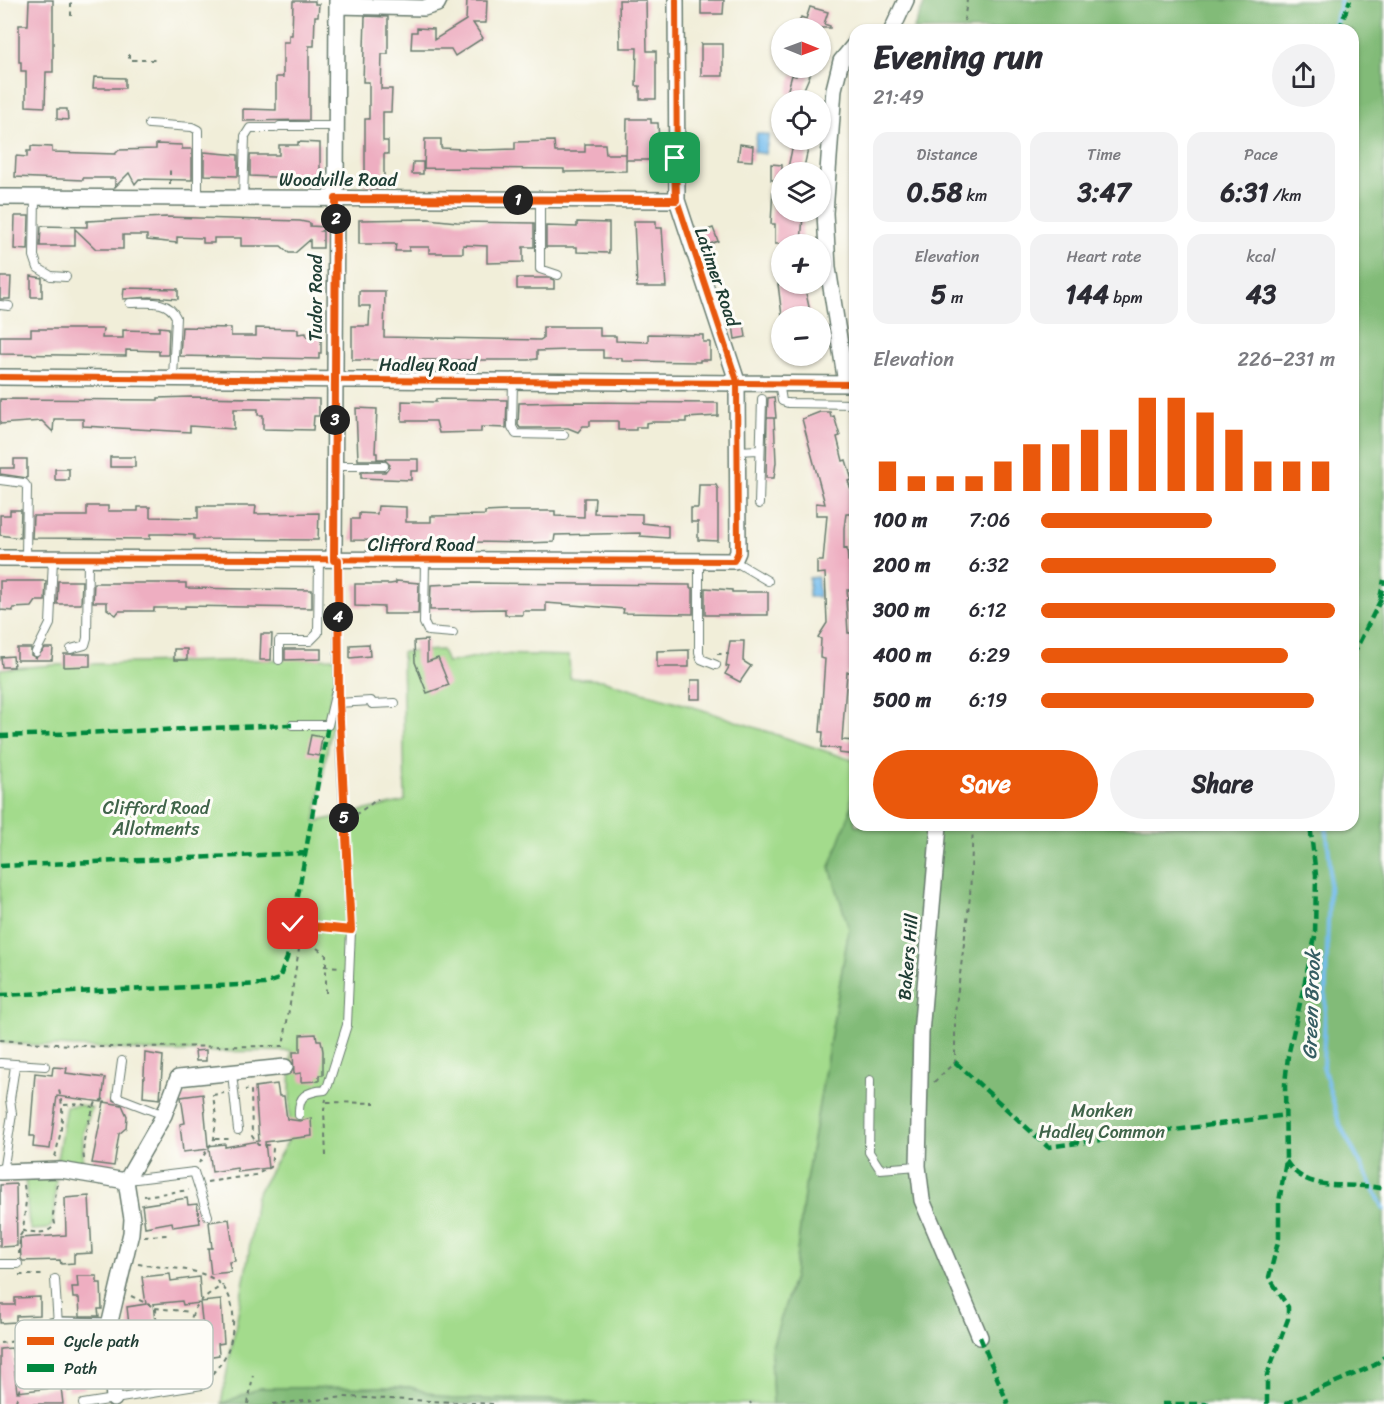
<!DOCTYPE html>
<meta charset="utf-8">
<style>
:root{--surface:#fff;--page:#f2f2f3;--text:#2b2b33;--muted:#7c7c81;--accent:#ea580c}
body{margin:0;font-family:Sriracha,sans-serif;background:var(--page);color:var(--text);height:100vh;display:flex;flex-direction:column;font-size:22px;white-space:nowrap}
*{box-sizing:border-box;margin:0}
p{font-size:20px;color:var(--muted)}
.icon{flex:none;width:33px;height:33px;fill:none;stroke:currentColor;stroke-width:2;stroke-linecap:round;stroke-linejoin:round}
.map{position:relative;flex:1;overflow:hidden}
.sheet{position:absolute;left:849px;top:24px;width:510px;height:807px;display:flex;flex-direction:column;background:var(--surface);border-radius:18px;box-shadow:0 2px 4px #0004}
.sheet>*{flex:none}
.needle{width:39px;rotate:91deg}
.buttons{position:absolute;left:771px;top:18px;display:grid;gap:12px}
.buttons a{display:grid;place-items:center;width:60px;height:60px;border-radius:50%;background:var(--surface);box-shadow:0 2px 4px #0004;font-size:30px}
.pin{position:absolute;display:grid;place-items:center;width:51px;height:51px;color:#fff;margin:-26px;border-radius:12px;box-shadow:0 3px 9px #0006}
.km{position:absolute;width:30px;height:30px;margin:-15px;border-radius:50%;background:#222;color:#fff;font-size:16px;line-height:30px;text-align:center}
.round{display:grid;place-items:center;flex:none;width:63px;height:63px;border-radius:32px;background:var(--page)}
.head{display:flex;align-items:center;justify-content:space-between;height:102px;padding:0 24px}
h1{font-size:33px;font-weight:700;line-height:45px}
.figures{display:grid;grid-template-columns:repeat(3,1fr);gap:9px;height:102px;padding:6px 24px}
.figures div{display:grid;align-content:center;border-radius:15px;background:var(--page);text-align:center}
.figures b{font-size:26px;font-weight:700}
.figures small{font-size:16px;font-weight:400}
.figures p{font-size:16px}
.chart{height:168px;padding:12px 24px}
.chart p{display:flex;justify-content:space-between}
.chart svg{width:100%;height:108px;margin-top:6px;stroke:var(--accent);stroke-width:6}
.button{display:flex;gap:12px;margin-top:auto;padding:12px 24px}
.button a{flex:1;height:69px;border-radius:36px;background:var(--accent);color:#fff;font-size:24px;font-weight:700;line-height:69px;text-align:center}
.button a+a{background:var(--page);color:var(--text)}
ul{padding:0 24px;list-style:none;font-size:20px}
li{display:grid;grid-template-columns:96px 72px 1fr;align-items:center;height:45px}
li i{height:15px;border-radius:8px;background:var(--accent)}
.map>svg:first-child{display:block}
</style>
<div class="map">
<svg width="1384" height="1404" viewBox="0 0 1384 1404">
<rect width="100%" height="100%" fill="#fdfcf7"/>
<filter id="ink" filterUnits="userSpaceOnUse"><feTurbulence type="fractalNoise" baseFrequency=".0167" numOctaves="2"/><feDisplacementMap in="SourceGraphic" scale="12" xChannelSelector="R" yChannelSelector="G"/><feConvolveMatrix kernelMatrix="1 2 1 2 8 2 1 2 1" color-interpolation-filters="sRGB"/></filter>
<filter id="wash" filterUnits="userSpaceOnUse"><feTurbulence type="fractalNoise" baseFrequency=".008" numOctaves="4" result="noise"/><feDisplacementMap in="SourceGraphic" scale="24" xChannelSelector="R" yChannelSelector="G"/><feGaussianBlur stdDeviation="1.35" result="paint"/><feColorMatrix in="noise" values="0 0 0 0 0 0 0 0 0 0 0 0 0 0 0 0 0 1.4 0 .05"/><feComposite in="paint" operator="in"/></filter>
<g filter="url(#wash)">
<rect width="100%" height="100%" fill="#f1eed9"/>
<path fill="#a3db8c" stroke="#618c60" stroke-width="1.5" d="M442 650 447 663 490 654 569 656 570 678 602 680 700 709 855 761 849 821 830 867 849 929 805 1186 794 1276 771 1350 773 1404H597L570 1400 450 1399 410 1387 261 1388 221 1404 248 1259 256 1196 289 1139 291 1051 170 1052 0 1043V669L55 665 339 658 329 705 335 706 315 822 405 801 402 652Z
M80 1105 92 1108 83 1133V1165L57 1160 66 1106Z
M47 1178 56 1179 53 1224 48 1229 31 1230C27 1225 27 1191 25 1180Z"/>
<path fill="#82bb78" stroke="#507c56" stroke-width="1.5" d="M926 0H1384V1404H773L771 1350 794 1277 805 1187 849 929 830 867 855 799V825H1353V30H913Z
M410 1387 450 1399 570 1400 597 1404H221L260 1388Z"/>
<path fill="#76bdee" stroke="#4a7d91" stroke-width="1.5" d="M757 133 769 135 765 154 754 152Z
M818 577 819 597H809V578Z"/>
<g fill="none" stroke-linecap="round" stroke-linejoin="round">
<path stroke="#76bdee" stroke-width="4" d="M1334 30 1341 0
M1326 825 1330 864 1323 1066 1339 1123 1384 1209"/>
</g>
<g id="blocks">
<path fill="#eeaec1" d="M29 0H53V72H46L45 107 26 106V71H21V62H19V25H28Z
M467 0H487L486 23H473L483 38 455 56 451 49H411L412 32H417V28L434 29V40L466 20Z
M619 0H646L647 51H656V99H640V86H636L637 48H620Z
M701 0H724L723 14H701Z
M293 1H315V4H319L318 16H315L314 46H309V120L243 121V109L276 110V77H283V42H289V35H292Z
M810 7 828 12 824 24 830 26V28H797L801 17 806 19Z
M365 16 388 17V54H382L381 89H392L391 112H383V141H388V154H384V187L365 186V119H369V82H363Z
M701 44H723V76H701Z
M798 68H813L801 96 787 93 792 75 796 76Z
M94 77 125 78V88H93Z
M57 109H67L68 120 57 119Z
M627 119H651V123H658L660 160H626Z
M425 139H441V148L483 150 515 149V142L554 141 555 152H585V144H605L606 154H626V171L564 172V169L424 168Z
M794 140H810L803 172H787Z
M298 142 320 143V179L250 176V155H279V145H298Z
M156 144 182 145V149H192V180L139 179 135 184 129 173 115 187V178H83V180L15 177 16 156 27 157V151H31V146L52 147V152L115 154 119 150 156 149Z
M740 144 753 146 752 161 738 160Z
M204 152 238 155V176L204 175Z
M413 162H423V174H412Z
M771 164 782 165V180H771Z
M773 187H782V212L803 214 801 244H775V224H771Z
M15 216H29L28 250 14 249Z
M166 217 300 221 310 223V226L326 227 321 231H323V248H310V240L295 253H289L281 246H241V238H214V243H203V238L177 237V243L147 240V235H123V249H96L75 229V246H40L41 226 87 227V221Z
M428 219 457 222 534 223V247H523V262L487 263V246L463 245V253H429V247H409V251H395L396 244H359V220Z
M634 221H656V228H662L666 287H637Z
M577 222 609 223V253L577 252V247H546V226L577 227Z
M713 228 718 241 704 246 699 233Z
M31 276 42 278V297H31Z
M0 277H11L10 299H0Z
M517 278H549L554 280V289H517Z
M778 284H804L811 316H782Z
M124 288 178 289V299L150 297 123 299Z
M359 291H385L384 337 540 340 543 338V327H600V336H616V341L648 342V334L703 335V342H710V360H700V362L622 361V358H603V350H569L537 351V359L528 360H352V326H369L370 306H359Z
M744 324 746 337 735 339 733 325Z
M159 327 169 328 168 355H159V351L126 350V356L0 354V336H31V329H103L102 338H123V330L159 331Z
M182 327 231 328V336H256V328L298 329V334L306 333 307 337H321V353H319V359L180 356Z
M191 397 319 399V416H314L313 430 263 429V415H258V409H234V429L190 426V432L83 426V419H54L53 432 42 421 0 424V399L158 400V398Z
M774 397 776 418H767L768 398Z
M436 399 507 400 506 428 481 427V432L439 433 436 421H402V401L436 402Z
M571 402 718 403V416L686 418V422H653L646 423V427H636V430H618V421H590V426H583L578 432 568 428H520L518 425 519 403Z
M356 408 377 409 375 453H377V459H418V471H411V480L361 478V472H385L390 465 385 460H358Z
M820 412H830L831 417 834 416 840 436 837 437 843 461 846 460 852 480 848 481 855 500V514H846L844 528V549L847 548 848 561H855V590H847L848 600H846L848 633H855V659H853L852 672H847L842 740 855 741V755L839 753 840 749 822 747 823 732H820L825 659 820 658 821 639 818 637 827 623 825 573 817 574V561H823L827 515H816V503L825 504 802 419Z
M767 418H774L776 462 774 478H766Z
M110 457H135V467H110Z
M14 459H27V478L0 474V468H14Z
M55 469H69V480H55Z
M699 485H716L718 489V541L698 540V522H691V508H698Z
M584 498H595L594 513 642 514V523L668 526V538L640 536V533L555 535 554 542 526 543 351 540V519H359V513L377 514 378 506 406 507V522H431V516L485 515V512L505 511H555V516L584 517Z
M87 506H108V511H138V507H150V517L198 518V506H256L255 514 319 513 318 540 194 539V535L167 534H150V539L32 538 33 516H87Z
M10 510H21L20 538 0 535V515H10Z
M0 581H46L45 601H36L32 607 13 608V611L0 610Z
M58 581H82L81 604H57Z
M396 581 419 583 418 614H384V607L355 606V584H390L396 583Z
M94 583H186V588L312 590V608L185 606V608H154V611H119L116 615 107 609V602H93Z
M472 583 690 585V588H693V614L623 613 624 609 546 603V611H523V615H505V609L430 610 431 585Z
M705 588 732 590V592H768V615H705Z
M261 634H272L271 660H260Z
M427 640V662L438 658 449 685 427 693 415 662 414 641Z
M730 641H744L743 661 751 666 740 682 725 674 729 667 726 666Z
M369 644 370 656 350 658V645Z
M17 648H31V655L36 658 45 648H53L52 660H17Z
M174 649H187V660H174Z
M285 649H321V659L285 660Z
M689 650V667H657V651Z
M64 654H90V666L64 667Z
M13 656 14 667H2L1 657Z
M691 680H701V699H690Z
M311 735 322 737 319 756 307 754Z
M316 1034 317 1040H321L323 1051V1075H319V1081L301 1082V1073L294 1074 293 1052H300V1035Z
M206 1050V1061H196L195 1051Z
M145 1053 163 1056 160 1099 143 1097Z
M53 1067 67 1068 66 1073 105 1078 102 1102 57 1096 50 1149 33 1147 34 1136H30L35 1073 52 1075Z
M277 1084 279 1096H284L287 1119 300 1121 311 1118 312 1136 265 1142 268 1168 238 1172 237 1168 212 1172 209 1149 183 1152 180 1124 185 1123 181 1097 203 1094 208 1146 225 1144V1147L259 1141 255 1087Z
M104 1102 122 1105 127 1116 126 1128 119 1134 114 1166 92 1163Z
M16 1184 17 1246 0 1247V1185Z
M89 1196 92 1253 74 1254V1263L61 1264 60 1260 23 1261 21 1259 20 1238 66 1235 65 1198Z
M187 1198 188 1205 197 1204 200 1223 173 1227 172 1222 145 1227 142 1205Z
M229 1219 235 1261 229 1262 231 1272 211 1274 208 1248H212L209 1222Z
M170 1274 171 1281 199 1277 201 1302 221 1300 224 1343 218 1344 219 1355 200 1358 196 1329 203 1328 200 1303 183 1305 182 1301 153 1304 155 1322H151L154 1349 148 1350 149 1359 129 1361 126 1334H130L127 1307 146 1304 142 1277Z
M77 1276H97V1283H101L102 1309H98L99 1316H80L79 1298H73L72 1287H78Z
M40 1297V1315L16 1316V1322L0 1323V1305H15V1298Z
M80 1335 85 1388 68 1391 58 1337Z
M12 1348 17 1392 61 1387 63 1404H0V1349Z"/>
</g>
</g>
<g filter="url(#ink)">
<use href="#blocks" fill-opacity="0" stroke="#687b6e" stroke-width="1.5"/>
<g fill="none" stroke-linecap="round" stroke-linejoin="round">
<g stroke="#687b6e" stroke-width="10">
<path id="lane" d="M149 124 192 127 198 130V199
M280 126H336
M35 198 34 256 38 268 51 276 66 277
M243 199 245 136 250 128H275
M540 200V269L558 275
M130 303C148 303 168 299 176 317L173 378
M0 305 9 306
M513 380 512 427 516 434 564 435
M779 382 782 401 788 403 855 404
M737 451 759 450
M335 466H384
M0 480 24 483 27 487 26 558
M759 504 762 399
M338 560V703L371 701 372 704 395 703
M425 560 424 623 428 631 453 633
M734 561 768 581
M699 562V652L701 659 716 665
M71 649 85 645 87 638 88 559
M36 652 50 624 53 559
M279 660V641H310L318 633 319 560
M292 725H328L336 691
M122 1061 117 1097 164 1115
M0 1063 45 1066
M232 1073 238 1130
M870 1080 869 1152 880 1169 918 1166
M299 1115C298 1095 306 1092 325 1090L328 1085 347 1025 351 930 338 703
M3 1172 12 1114 10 1099 15 1066
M128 1180 194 1172 208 1216
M0 1264H18
M55 1279 58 1325
M172 1339 178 1388
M83 1404 202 1385"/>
</g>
<g stroke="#687b6e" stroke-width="18">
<path id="street" d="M337 6 424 8 437 4 439 0
M892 30 906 0
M0 197 677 200
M0 377 855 384
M846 383 828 268 825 213 834 89 841 61 855 44
M0 558 734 561 738 552 737 381 677 200 676 0
M334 560 337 0
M939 825 921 1033 918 1166 922 1200 980 1337
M0 1172 61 1170 126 1181
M126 1181 164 1115 178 1078 285 1067
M28 1331 58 1325 109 1326
M114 1399 109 1326 131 1233 132 1219 126 1181"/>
</g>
<path stroke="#687b6e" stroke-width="2" stroke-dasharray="4.5 4.5" stroke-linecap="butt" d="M71 16V0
M963 30 967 0
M129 54V60H155
M170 184V169
M717 654H729
M355 815 378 799
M293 924 341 929
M317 948 326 955V995
M324 966 340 967
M0 1040 99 1047 283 1046 303 925
M934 1082 955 1062V1013L970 897 973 825
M327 1102 375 1103
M64 1105 81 1104 93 1107
M215 1139H233
M326 1156 324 1110 326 1099
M55 1157C61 1132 66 1112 58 1087
M84 1159C81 1140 89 1120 96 1102L108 1098
M199 1163 214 1139 216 1117 213 1095 224 1093
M207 1182 255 1175 271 1167 273 1149 268 1145H258L252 1136 251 1089 245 1090
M24 1185 26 1200 23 1231C35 1232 48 1236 55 1224L53 1215 57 1183
M144 1196 189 1190
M144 1236 168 1235
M19 1254 20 1236 23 1231
M138 1264C181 1271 237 1264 233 1325 231 1349 225 1361 208 1378
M19 1275H45
M131 1296 156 1308 191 1312
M156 1308 157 1340H162
M183 1339 187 1340C192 1307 195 1302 223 1285
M20 1340 16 1341 23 1380 34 1383 52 1378 51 1341
M0 1343 16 1341
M52 1378 63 1390
M16 1401 22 1381
M750 1402 751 1404
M248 1404 253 1375
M273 1404 346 1397 494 1404"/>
<use href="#lane" stroke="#fff" stroke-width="8"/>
<use href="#street" stroke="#fff" stroke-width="15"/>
<path stroke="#00873e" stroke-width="4.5" stroke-dasharray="9 4.5" stroke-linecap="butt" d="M1339 30 1350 0
M1380 598 1384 580
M1353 655 1384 593
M0 736 292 725
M0 866 307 853
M0 995 264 984 279 979 287 958 328 725
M955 1062 1048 1147 1286 1115
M1286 1161C1308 1196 1349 1180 1384 1189
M980 1337 1008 1404
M1162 1404H1209
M1267 1404V1375L1288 1319V1307L1269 1277 1279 1238V1202L1286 1161 1285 1084 1288 1056 1315 937 1316 875 1310 825
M1285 1404 1375 1365 1384 1357"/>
<g stroke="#fdfcf7" stroke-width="10">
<path id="cycleway" d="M0 377 855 384
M0 558 734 561 738 552 737 381 677 200 676 0"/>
</g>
<use href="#cycleway" stroke="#e8590c" stroke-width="6"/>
</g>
</g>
<g fill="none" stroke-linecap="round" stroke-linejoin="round" filter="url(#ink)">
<g stroke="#fff" stroke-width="12">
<path id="route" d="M293 924 351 930 339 703 338 560H334L336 199 676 200 675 158"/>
</g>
<use href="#route" stroke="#ea580c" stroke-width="8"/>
</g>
<g text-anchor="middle" stroke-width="6" stroke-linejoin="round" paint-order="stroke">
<g font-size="18" fill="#1f3d34" stroke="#fdfcf7">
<text x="338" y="186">Woodville Road</text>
<text transform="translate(717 277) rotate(71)" y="6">Latimer Road</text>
<text transform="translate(316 298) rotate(-90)" y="6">Tudor Road</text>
<text x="428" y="371">Hadley Road</text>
<text x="421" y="551">Clifford Road</text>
<text transform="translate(908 957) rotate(-85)" y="6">Bakers Hill</text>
</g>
<g font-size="18" fill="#40644a" stroke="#fdfcf7">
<text x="156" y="814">Clifford Road<tspan x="156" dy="21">Allotments</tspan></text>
<text x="1102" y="1117">Monken<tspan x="1102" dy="21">Hadley Common</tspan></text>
</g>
<g font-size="20" font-style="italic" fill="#355d62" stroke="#fdfcf7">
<text transform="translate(1311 1005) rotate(-88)" y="7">Green Brook</text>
</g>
</g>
<rect x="15" y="1320" width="198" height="69" rx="9" fill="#fdfcf7" stroke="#bac3bc" stroke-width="1.5"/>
<rect x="27" y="1337" width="27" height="8" fill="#e8590c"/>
<rect x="27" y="1364" width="27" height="8" fill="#00873e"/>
<g font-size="16" fill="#1f3d34">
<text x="64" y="1347">Cycle path</text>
<text x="64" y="1374">Path</text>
</g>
</svg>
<div class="buttons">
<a><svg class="needle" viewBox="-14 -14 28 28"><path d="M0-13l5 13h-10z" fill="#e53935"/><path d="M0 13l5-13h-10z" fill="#7c7c81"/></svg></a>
<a><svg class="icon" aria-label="locate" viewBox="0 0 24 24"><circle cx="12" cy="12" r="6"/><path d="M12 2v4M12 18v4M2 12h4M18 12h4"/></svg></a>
<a><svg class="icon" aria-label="layers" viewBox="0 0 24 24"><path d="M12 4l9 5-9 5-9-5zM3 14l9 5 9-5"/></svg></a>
<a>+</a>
<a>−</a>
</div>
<div class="pin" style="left:675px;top:158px;background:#1e9e55"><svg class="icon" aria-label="arrive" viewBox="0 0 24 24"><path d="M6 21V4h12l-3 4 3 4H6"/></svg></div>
<div class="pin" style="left:293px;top:924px;background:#d93025"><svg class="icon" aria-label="check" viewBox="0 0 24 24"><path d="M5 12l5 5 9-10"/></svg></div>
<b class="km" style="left:518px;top:200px">1</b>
<b class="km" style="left:336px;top:219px">2</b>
<b class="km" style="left:335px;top:420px">3</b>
<b class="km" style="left:338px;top:617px">4</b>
<b class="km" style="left:344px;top:818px">5</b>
<section class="sheet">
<div class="head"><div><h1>Evening run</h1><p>21:49</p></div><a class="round"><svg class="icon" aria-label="share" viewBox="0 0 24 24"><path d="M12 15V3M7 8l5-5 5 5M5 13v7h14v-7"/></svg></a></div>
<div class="figures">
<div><p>Distance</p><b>0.58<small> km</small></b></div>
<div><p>Time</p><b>3:47</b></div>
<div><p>Pace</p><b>6:31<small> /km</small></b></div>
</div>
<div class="figures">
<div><p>Elevation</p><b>5<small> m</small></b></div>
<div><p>Heart rate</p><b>144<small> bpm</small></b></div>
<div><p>kcal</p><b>43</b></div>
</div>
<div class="chart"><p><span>Elevation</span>226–231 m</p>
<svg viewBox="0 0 160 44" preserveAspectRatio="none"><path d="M5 44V32M15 44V38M25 44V38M35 44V38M45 44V32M55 44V25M65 44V25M75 44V19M85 44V19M95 44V6M105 44V6M115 44V12M125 44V19M135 44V32M145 44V32M155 44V32"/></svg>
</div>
<ul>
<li><b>100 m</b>7:06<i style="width:58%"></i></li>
<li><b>200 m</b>6:32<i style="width:80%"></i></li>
<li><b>300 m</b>6:12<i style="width:100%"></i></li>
<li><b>400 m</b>6:29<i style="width:84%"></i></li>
<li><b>500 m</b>6:19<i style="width:93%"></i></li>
</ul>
<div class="button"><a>Save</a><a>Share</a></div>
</section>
</div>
